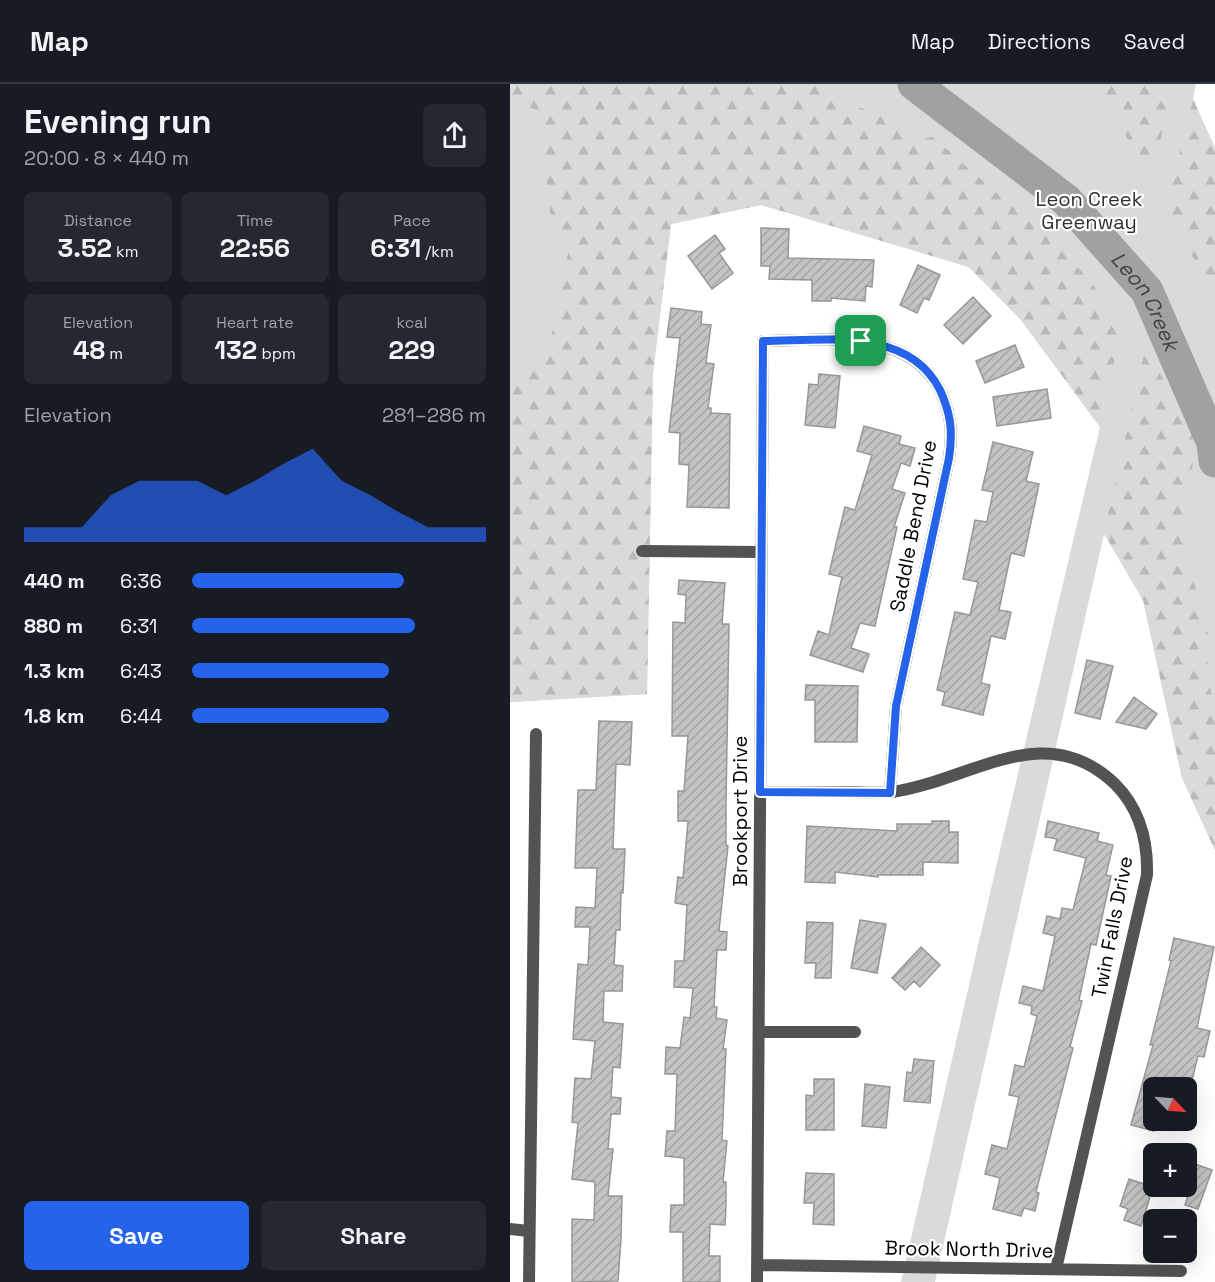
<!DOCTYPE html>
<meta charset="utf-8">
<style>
:root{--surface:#171b24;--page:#242831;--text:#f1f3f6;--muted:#9ea1a6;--line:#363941;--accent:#2563eb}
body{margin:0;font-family:"Space Grotesk",sans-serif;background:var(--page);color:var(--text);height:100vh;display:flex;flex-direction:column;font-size:22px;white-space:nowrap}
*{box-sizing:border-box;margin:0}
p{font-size:20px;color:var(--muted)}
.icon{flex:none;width:33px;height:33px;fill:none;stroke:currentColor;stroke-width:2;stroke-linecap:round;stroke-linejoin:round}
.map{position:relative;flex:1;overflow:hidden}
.sheet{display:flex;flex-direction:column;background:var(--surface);width:510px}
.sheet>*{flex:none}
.needle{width:39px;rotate:115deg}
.controls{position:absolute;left:633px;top:993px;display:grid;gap:12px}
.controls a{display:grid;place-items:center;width:54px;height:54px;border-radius:9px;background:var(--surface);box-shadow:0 6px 24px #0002;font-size:30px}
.pin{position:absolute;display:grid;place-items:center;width:51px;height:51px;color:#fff;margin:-26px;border-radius:12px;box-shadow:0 3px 9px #0006}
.round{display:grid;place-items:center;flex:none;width:63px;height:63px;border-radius:9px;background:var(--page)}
.head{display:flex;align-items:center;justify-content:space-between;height:102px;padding:0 24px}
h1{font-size:33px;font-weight:700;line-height:45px}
.stats{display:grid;grid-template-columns:repeat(3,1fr);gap:9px;height:102px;padding:6px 24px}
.stats div{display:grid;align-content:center;border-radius:9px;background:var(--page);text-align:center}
.stats b{font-size:26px;font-weight:700}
.stats small{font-size:16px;font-weight:400}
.stats p{font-size:16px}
.chart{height:168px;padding:12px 24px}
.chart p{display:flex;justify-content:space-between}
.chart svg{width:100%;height:108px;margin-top:6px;fill:var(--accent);opacity:.7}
.action{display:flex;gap:12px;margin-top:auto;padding:12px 24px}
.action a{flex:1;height:69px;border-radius:9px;background:var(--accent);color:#fff;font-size:24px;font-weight:700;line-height:69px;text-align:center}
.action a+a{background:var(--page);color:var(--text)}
ul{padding:0 24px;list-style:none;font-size:20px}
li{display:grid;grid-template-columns:96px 72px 1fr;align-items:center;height:45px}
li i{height:15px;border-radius:8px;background:var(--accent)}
header{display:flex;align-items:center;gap:36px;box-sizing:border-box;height:84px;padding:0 30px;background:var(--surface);border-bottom:2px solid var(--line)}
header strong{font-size:28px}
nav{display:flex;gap:33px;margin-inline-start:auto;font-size:21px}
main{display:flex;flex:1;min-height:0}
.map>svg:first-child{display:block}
</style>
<header>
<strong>Map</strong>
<nav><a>Map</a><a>Directions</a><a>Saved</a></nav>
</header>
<main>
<section class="sheet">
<div class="head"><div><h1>Evening run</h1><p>20:00 · 8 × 440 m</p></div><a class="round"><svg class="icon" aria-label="share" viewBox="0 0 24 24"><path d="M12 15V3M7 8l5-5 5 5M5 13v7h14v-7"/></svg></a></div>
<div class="stats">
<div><p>Distance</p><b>3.52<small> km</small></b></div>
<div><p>Time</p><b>22:56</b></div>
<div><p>Pace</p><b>6:31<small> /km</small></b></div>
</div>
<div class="stats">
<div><p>Elevation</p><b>48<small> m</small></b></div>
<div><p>Heart rate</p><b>132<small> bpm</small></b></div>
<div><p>kcal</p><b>229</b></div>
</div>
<div class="chart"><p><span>Elevation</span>281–286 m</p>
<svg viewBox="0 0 160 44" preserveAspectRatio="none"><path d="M0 44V38L10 38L20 38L30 25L40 19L50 19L60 19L70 25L80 19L90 12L100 6L110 19L120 25L130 32L140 38L150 38L160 38V44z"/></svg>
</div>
<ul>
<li><b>440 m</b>6:36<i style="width:72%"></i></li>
<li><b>880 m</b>6:31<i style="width:76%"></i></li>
<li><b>1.3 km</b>6:43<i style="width:67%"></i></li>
<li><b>1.8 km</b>6:44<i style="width:67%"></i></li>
</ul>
<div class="action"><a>Save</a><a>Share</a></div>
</section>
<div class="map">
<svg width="705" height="1198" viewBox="0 0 705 1198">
<defs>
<pattern id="forest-firs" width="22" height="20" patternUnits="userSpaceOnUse" patternTransform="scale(1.5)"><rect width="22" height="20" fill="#dadada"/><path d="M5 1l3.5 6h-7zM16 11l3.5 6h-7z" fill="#b9b9b9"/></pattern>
<pattern id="building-hatch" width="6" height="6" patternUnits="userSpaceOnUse" patternTransform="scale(1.5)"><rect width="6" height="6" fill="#c3c3c3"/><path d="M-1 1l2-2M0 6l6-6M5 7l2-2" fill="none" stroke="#a6a6a6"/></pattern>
</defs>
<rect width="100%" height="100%" fill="#fff"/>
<path fill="#dadada" d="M0 0H686L683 15 705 64V766L672 694 633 516 594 450 425 1198H391L489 770 590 343 511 236 459 183 251 121 161 140 143 289 137 610 0 618Z"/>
<path fill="url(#forest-firs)" d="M0 0H305L327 16 388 36 400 58 423 53 559 172 613 238 590 343 511 236 459 183 251 121 161 140 143 289 137 610 0 618V295L41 253 60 159 41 136 28 27 0 15Z
M574 0H664L641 95 597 20Z
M683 15 705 64V214L656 123Z
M635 266 688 350 671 451 698 550 697 588 705 627V766L672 694 633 516 594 449Z"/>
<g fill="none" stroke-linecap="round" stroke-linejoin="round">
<path stroke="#a1a1a1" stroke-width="33" id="s1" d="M404 0 556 116 637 207 703 359 705 377"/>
</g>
<path fill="url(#building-hatch)" stroke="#979797" stroke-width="1.5" d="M251 144 279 145 278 174 364 176 362 203 356 202 355 217 321 214V217H302V196L259 195 260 182H251Z
M205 151 215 165 209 169 223 189 202 205 178 172Z
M408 181 430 191 419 216 414 214 407 229 390 221Z
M463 213 481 232 453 260 434 241Z
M161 224 192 228 191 240 201 241 196 279 204 280 198 324H201V329L220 330 219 424 177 423 179 381 169 380 170 349 159 348 170 254 157 253Z
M505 261 514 283 475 299 466 277Z
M309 290 330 292 325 344 295 341 299 300 308 301Z
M537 305 541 334 487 342 483 313Z
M354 342 391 352 389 360 405 364 400 382 391 379 382 405 395 409 384 443H387L365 542 350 539 341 564 359 570 353 588 300 571 308 547 319 551 332 493 319 490 325 464 335 423 345 426 362 371 347 367Z
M483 358 523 368 516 397 529 400 514 472 501 469 489 526 501 528 495 555 481 552 471 599 480 601 473 631 432 621 435 608 427 606 445 528 460 531 468 498 453 495 465 436 477 438 483 408 472 406Z
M169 496 215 499 212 540H219L216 720V761L218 762 209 847 217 848 216 866H207L204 923H207L206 934 217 936 213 965H216L212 1056 217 1057 213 1098H216V1122L215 1141 200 1140 199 1172H210V1198H173V1148H160L161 1121H174V1074L155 1072 157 1047H165L167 990H155L156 963 170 964 174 933 180 934 183 904 164 903 165 877H174L177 821 165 819 168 793 173 794 178 737H168V707H174L178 652H162L163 538 175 539 176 511 168 510Z
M577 576 603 582 590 635 565 629Z
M296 601 348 602 347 658H305V616H295Z
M624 613 647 630 636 645 606 638Z
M89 637 122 638 120 681 106 680 103 765H115L113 809H111L110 846H106L104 881 113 882 112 907H94L93 938 113 940 110 984 103 983 101 1013 111 1014 110 1030H101L98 1065H103L98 1112H112L111 1155 108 1197 62 1198V1135L84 1136 85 1098 62 1095 68 1039 62 1038 65 994 81 995 85 957 63 955 68 880 78 881 80 843H65L66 823 85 824 87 784H65L68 706H86Z
M422 737H439V748H448V779L413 778V791H368V793L325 788V799L295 798 297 742 387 747V740H422Z
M538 737 589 749 587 757 603 761 596 791 601 792 586 861 581 860 569 916 572 917 560 963 563 964 526 1108 529 1109 525 1127 514 1124 511 1132 483 1125 490 1094 475 1090 482 1061 497 1065 509 1013 499 1011 505 981 514 983 527 932 521 930 522 922 509 919 513 902 533 907 545 852 533 849 537 832 550 835 552 824 563 826 576 774 544 766 547 755 535 753Z
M350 836 376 840 367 889 341 884Z
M297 838 323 839 321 894H305L306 879H295Z
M664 854 704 863 687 944 700 947 694 973 688 972 680 1004H644V1047L621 1041 643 961H640L661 877 659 876Z
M411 863 430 881 410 903 404 897 395 906 382 894Z
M404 975 424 977 420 1019 394 1017 397 988 402 989Z
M304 995H324V1046H296V1011L304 1012Z
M355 1000 380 1003 376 1044 352 1042Z
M685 1080 702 1086 688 1125 675 1121 678 1112 676 1085 683 1087Z
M296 1089 324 1090V1141L303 1140 304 1119H294Z
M619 1095 643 1103 631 1142 614 1136 618 1125 610 1122Z"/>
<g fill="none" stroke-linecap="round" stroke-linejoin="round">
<path stroke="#535353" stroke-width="12" d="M132 467 251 468
M250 708C279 708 308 708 337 708 352 708 368 710 382 708 461 697 534 632 605 700 630 725 638 757 637 791L546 1185
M249 948H345
M0 1145 19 1147
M247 1181 671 1187
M19 1198 26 650
M247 1198 253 257C312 257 397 242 430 306 441 330 443 348 439 374L386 622 380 709"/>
</g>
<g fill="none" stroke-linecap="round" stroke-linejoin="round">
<g stroke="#fff" stroke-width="12">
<path id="route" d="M253 257C312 257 398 242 430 306 441 330 443 348 439 374L386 622 380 709 250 708Z"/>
</g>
<use href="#route" stroke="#2563eb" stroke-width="8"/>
</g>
<g text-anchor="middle" stroke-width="4.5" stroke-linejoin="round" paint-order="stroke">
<g font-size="20" fill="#313131" stroke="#fff">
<text x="579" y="122">Leon Creek<tspan x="579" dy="23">Greenway</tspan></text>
</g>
<g font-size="20" fill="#000" stroke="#fff">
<text transform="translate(403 442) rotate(-79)" y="7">Saddle Bend Drive</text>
<text transform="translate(230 727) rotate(-90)" y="7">Brookport Drive</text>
<text transform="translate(602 843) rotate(-79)" y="7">Twin Falls Drive</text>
<text transform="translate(459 1165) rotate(1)" y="7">Brook North Drive</text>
</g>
<g font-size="21" font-style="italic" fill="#424242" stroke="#fff">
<text dy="7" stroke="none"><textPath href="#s1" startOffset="321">Leon Creek</textPath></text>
</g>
</g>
</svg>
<div class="controls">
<a><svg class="needle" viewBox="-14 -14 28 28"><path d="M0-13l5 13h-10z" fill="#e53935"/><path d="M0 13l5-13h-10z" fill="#9ea1a6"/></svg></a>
<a>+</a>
<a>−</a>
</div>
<div class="pin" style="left:351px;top:257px;background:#1e9e55"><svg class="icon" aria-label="arrive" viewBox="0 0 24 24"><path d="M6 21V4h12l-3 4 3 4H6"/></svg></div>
</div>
</main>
